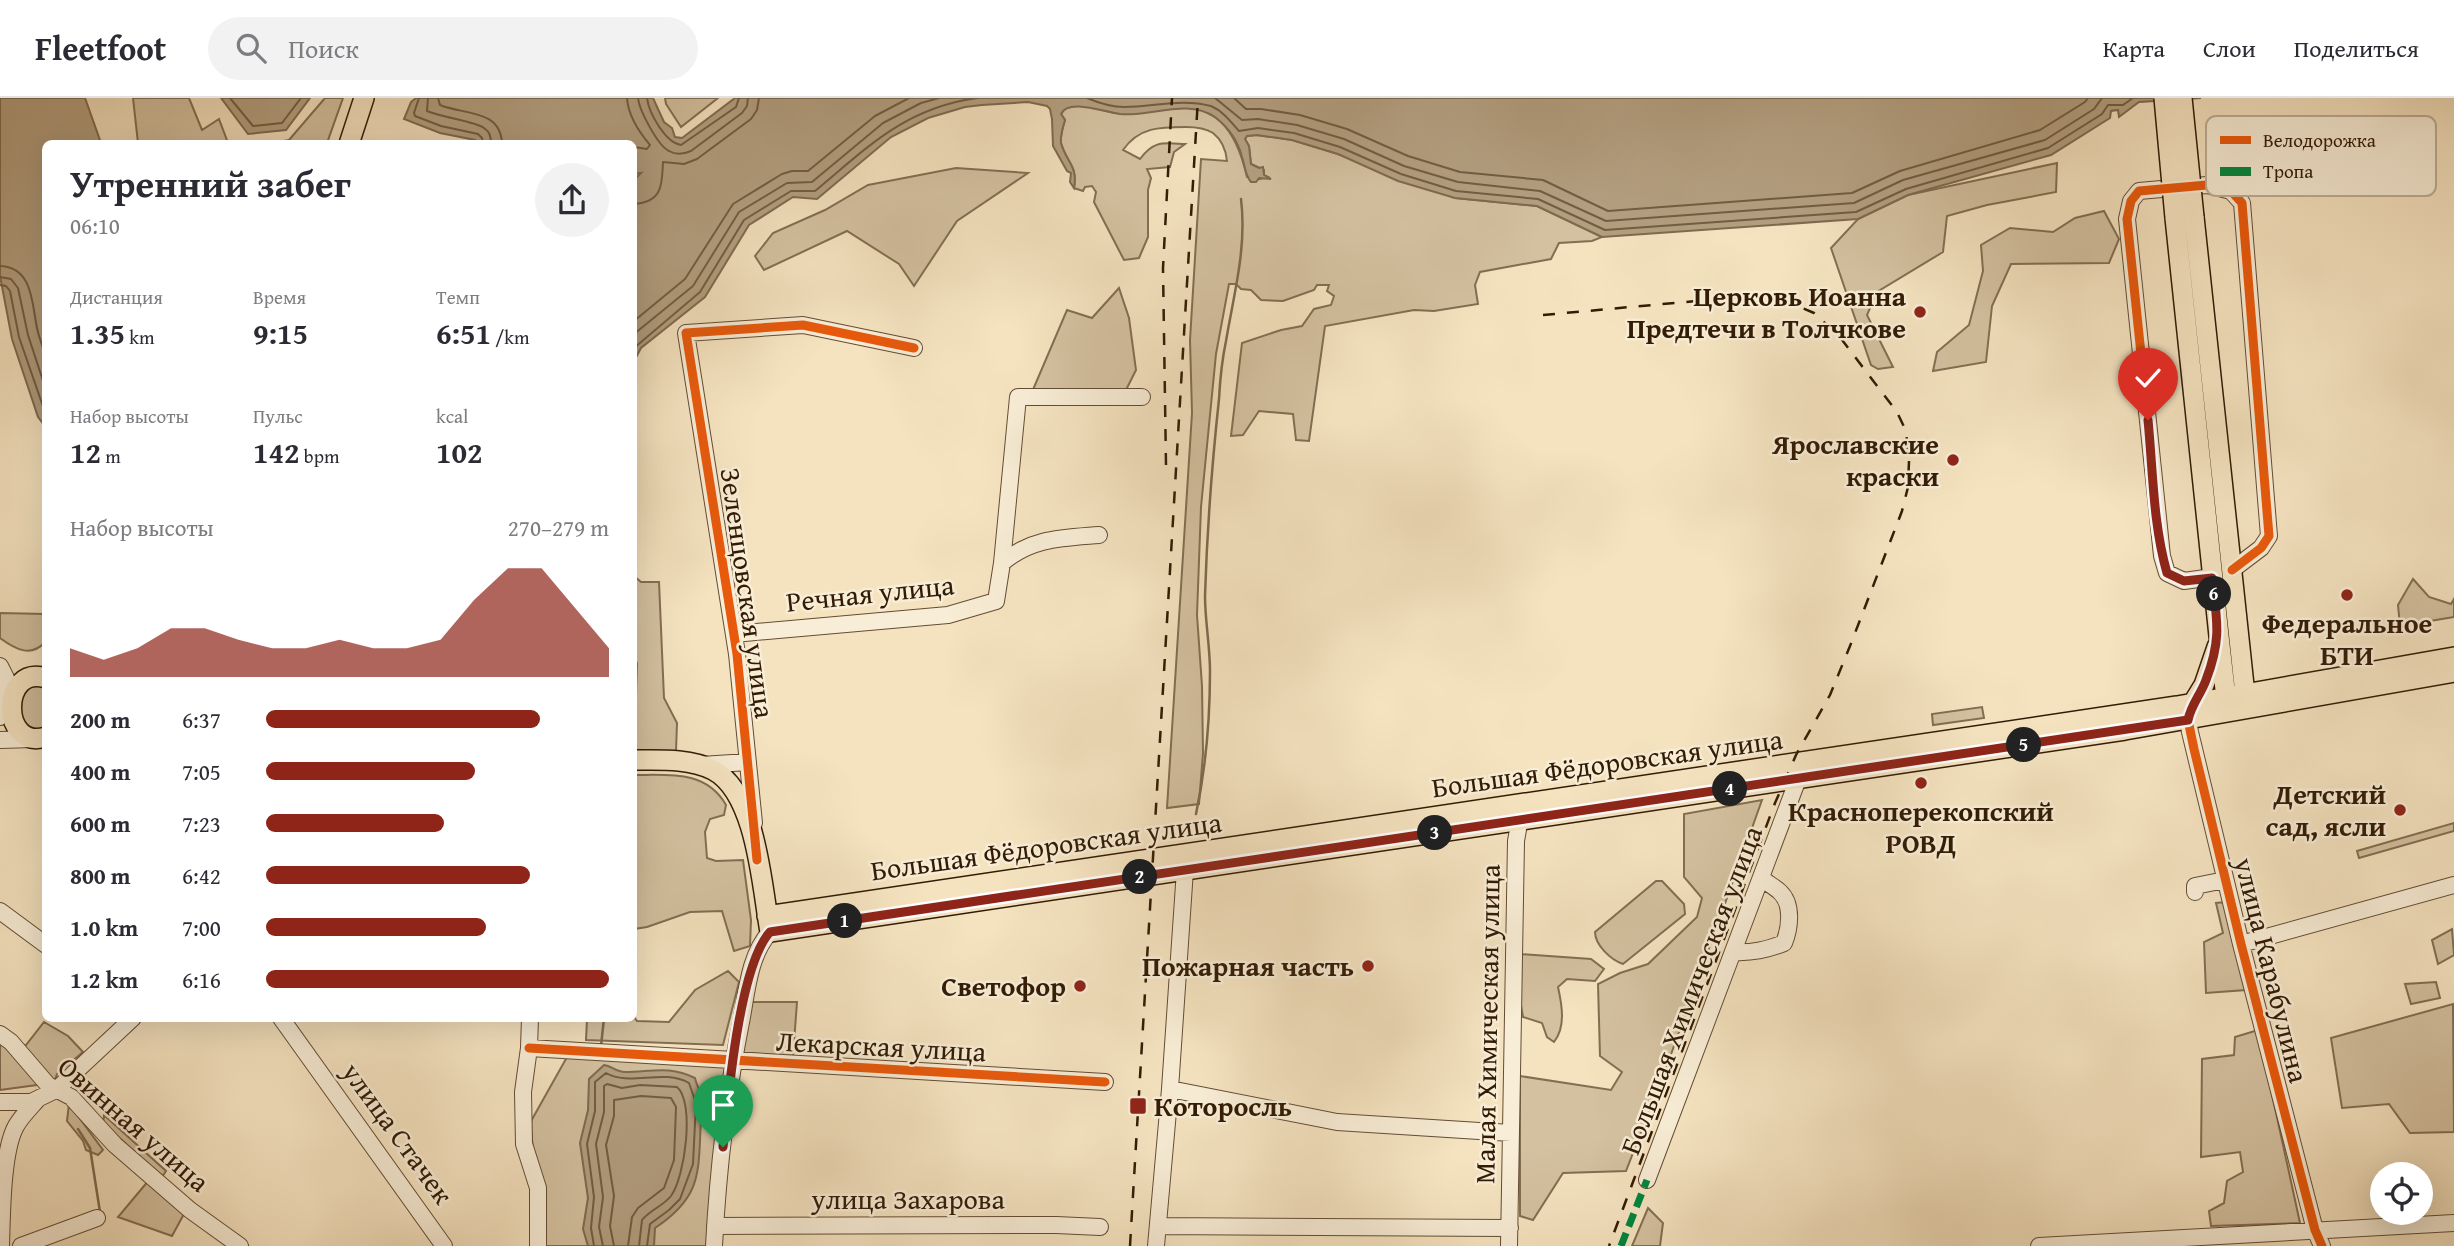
<!DOCTYPE html>
<html lang="ru">
<meta charset="utf-8">
<style>
:root{--surface:#fff;--page:#f2f2f3;--text:#2b2b33;--muted:#7c7c81;--line:#e1e1e2;--accent:#8f2418}
body{margin:0;font-family:"Gentium Book Plus",serif;background:var(--page);color:var(--text);height:100vh;display:flex;flex-direction:column;font-size:26px;white-space:nowrap}
*{box-sizing:border-box;margin:0}
p{font-size:23px;color:var(--muted)}
.icon{flex:none;width:38px;height:38px;fill:none;stroke:currentColor;stroke-width:2;stroke-linecap:round;stroke-linejoin:round}
.map{position:relative;flex:1;overflow:hidden}
.sheet{position:absolute;left:42px;top:42px;width:595px;height:882px;display:flex;flex-direction:column;background:var(--surface);border-radius:10px;box-shadow:0 7px 28px #0002}
.sheet>*{flex:none}
.controls{position:absolute;left:2370px;top:1064px;display:grid;gap:14px}
.controls a{display:grid;place-items:center;width:63px;height:63px;border-radius:50%;background:var(--surface);box-shadow:0 7px 28px #0002;font-size:35px}
.pin{position:absolute;display:grid;place-items:center;width:60px;height:60px;color:#fff;margin:-72px -30px;border-radius:50% 50% 50% 0;rotate:-45deg;box-shadow:0 0 7px #0007}
.pin .icon{rotate:45deg}
.km{position:absolute;width:35px;height:35px;margin:-18px;border-radius:50%;background:#222;color:#fff;font-size:19px;line-height:35px;text-align:center}
.round{display:grid;place-items:center;flex:none;width:74px;height:74px;border-radius:37px;background:var(--page)}
.overview{display:flex;align-items:center;justify-content:space-between;height:119px;padding:0 28px}
h1{font-size:38px;font-weight:700;line-height:52px}
.metrics{display:grid;grid-template-columns:repeat(3,1fr);gap:10px;height:119px;padding:7px 28px}
.metrics div{display:grid;align-content:center}
.metrics b{font-size:30px;font-weight:700}
.metrics small{font-size:19px;font-weight:400}
.metrics p{font-size:19px}
.chart{height:196px;padding:14px 28px}
.chart p{display:flex;justify-content:space-between}
.chart svg{width:100%;height:126px;margin-top:7px;fill:var(--accent);opacity:.7}
ul{padding:0 28px;list-style:none;font-size:23px}
li{display:grid;grid-template-columns:112px 84px 1fr;align-items:center;height:52px}
li i{height:18px;border-radius:9px;background:var(--accent)}
header{display:flex;align-items:center;gap:42px;box-sizing:border-box;height:98px;padding:0 35px;background:var(--surface);border-bottom:2px solid var(--line)}
header strong{font-size:33px}
nav{display:flex;gap:38px;margin-inline-start:auto;font-size:24px}
.search{width:490px;height:63px;background:var(--page);display:flex;align-items:center;gap:18px;box-sizing:border-box;padding:0 24px;border-radius:38px;color:var(--muted);font-size:26px}
.map>svg:first-child{display:block}
</style>
<header>
<strong>Fleetfoot</strong>
<div class="search"><svg class="icon" aria-label="search" viewBox="0 0 24 24"><circle cx="10" cy="10" r="6"/><path d="M15 15l6 6"/></svg>Поиск</div>
<nav><a>Карта</a><a>Слои</a><a>Поделиться</a></nav>
</header>
<div class="map">
<svg width="2454" height="1148" viewBox="0 0 2454 1148">
<rect width="100%" height="100%" fill="#f5e3c0"/>
<filter id="stains"><feTurbulence type="fractalNoise" baseFrequency=".00286" numOctaves="4"/><feColorMatrix values="0 0 0 0 .2 0 0 0 0 .09 0 0 0 0 .02 0 0 0 .5 -.17"/></filter>
<radialGradient id="worn" r=".72"><stop offset=".6" stop-color="#630" stop-opacity="0"/><stop offset="1" stop-color="#630" stop-opacity=".3"/></radialGradient>
<path fill="#d4c1a0" stroke="#836e52" stroke-width="2" d="M133 0H189L202 32 219 21 228 45H138Z
M325 0H343L327 45H274L289 42Z
M665 0H718L681 29 666 6Z
M1076 6C1092 7 1107 16 1124 16 1137 16 1149 11 1162 9 1216 3 1236 31 1247 79L1256 82 1268 79 1264 77V72L1251 66 1249 48 1245 41 1247 38 1257 37 1292 42 1338 56 1455 100 1537 108 1602 139 1592 143 1559 145 1551 161 1480 174 1475 187 1478 206 1434 213 1414 212 1325 228 1309 343 1296 342 1293 316 1259 313 1243 337 1231 338 1242 245 1281 232 1302 228 1314 211 1331 207 1334 198 1327 193 1329 187H1317L1314 192 1283 203 1261 202 1251 192 1241 191 1236 186H1229L1216 256 1201 409 1197 517 1202 588 1203 655 1199 706 1167 710 1192 315 1190 242 1201 61 1227 63C1226 53 1222 42 1213 35 1205 30 1195 29 1186 29 1160 29 1139 29 1123 52L1140 61C1154 42 1163 45 1185 46L1174 54 1170 69 1147 71 1151 80 1148 92V139L1139 160 1124 162 1094 104 1096 94 1092 88 1085 89 1083 93 1074 90C1078 67 1066 64 1061 45 1060 38 1063 29 1065 22L1061 16C1063 8 1068 7 1076 6Z
M2057 65 2056 94 1987 107 1947 118 1943 154 1877 194 1867 217 1893 269 1878 271 1871 267 1831 150 1858 121 1908 97Z
M956 70 1028 75 957 123 914 188 899 166 847 133 764 172 755 158 773 135 825 112 868 87Z
M2104 113 2119 141 2109 165 2011 166 1992 208 1986 264 1933 273 1937 254 1969 227 1983 173 1981 147 2010 130 2053 134 2075 120Z
M1119 190 1129 220 1136 272 1120 304 1032 294 1067 212 1092 220Z
M634 478 641 484H659L664 600 677 625 676 653 634 655 637 566 634 556Z
M2413 481 2429 499 2451 506 2454 501V519L2400 528 2398 507Z
M0 515 45 516V544C31 560 15 551 0 540Z
M26 588H45V630L38 632 24 629 13 604Z
M1982 609 1984 620 1933 627 1932 616Z
M634 677C669 677 706 672 726 707L724 717 710 721 705 734 707 760 716 763 743 762 751 822 750 848 734 853 722 813 690 814 647 829 634 831Z
M1762 702 1669 962 1626 1073 1563 1075 1533 1122 1520 1118V978L1611 992 1622 974 1600 958 1598 886 1620 875 1648 866 1697 819 1702 800 1684 779V716Z
M2454 725V733L2359 760 2357 753Z
M1656 783H1662L1684 806 1685 816 1623 866C1611 862 1595 847 1595 834Z
M2226 804 2246 892 2206 895 2204 844 2223 835 2216 805Z
M2452 831 2454 857 2438 866 2432 842Z
M1519 856 1591 861 1604 871 1595 883 1567 881 1558 889C1562 907 1566 929 1554 944L1547 939 1542 925 1523 919 1519 896Z
M728 873 739 884 723 947 586 942 587 921 634 919 637 923 669 924 695 892Z
M2436 884 2440 900 2411 906 2405 886Z
M751 904H797L793 958 742 955Z
M2453 906 2454 1034 2410 1035 2389 1006 2342 1010 2331 940Z
M44 924 68 938 83 954 57 976 55 982 50 980 37 987 0 992V943L8 948 26 947Z
M2258 932 2300 1125 2211 1128 2209 1113 2224 1105 2227 1083 2243 1074 2240 1054 2201 1059 2202 961 2234 957 2235 939Z
M567 959 725 968 712 1148H545L530 1025Z
M69 1006 103 1052 98 1057 86 1052 83 1043 67 1023Z
M104 1017 166 1073 162 1079 103 1025Z
M149 1082 185 1114 172 1138 118 1119Z
M1648 1110 1663 1125 1660 1148H1632Z"/>
<path fill="#b39f80" stroke="#7f6a4f" stroke-width="2" d="M0 0H85L101 45 46 46 45 328 38 319 12 241 0 178Z
M221 0H310L286 32 248 36Z
M416 0H653L664 24 672 30 675 39 682 40 735 0H2201L2139 4 2119 19 2118 12 2111 13 2110 20 2051 57 1908 97 1858 121 1602 139 1537 108 1455 100 1398 83 1338 56 1292 42 1257 37 1247 38 1245 41 1249 48 1251 66 1259 70 1263 69 1264 77 1271 81 1259 80 1256 84H1251C1245 77 1245 68 1242 59 1238 43 1228 29 1215 19 1187 0 1151 19 1120 16 1104 14 1068 0 1061 16L1065 22C1063 29 1060 38 1061 45 1066 64 1078 67 1074 90L1070 84 1071 75 1067 73 1053 48 1052 21 1050 11 1047 8 1028 4 982 7 965 9 928 20 891 39 817 101 793 99 749 127 705 199 641 250 634 263V82L641 75 634 76V46L478 45 475 42 440 35 404 21 411 4Z
M604 967C612 968 616 974 625 974 651 974 669 967 695 980 697 989 703 998 703 1006 703 1011 701 1017 701 1022 698 1074 703 1098 655 1130L654 1148H588L583 1131 588 1100 580 1045 588 1012 589 981Z"/>
<g fill="none" stroke-linecap="round" stroke-linejoin="round">
<path stroke="#725d42" stroke-width="2" d="M230 0 253 28 282 25 301 0
M419 0 414 15 415 18 441 28 478 36 482 40 483 46
M428 0 427 13C441 19 477 24 484 30 490 34 491 39 491 46
M438 0 440 7C464 17 501 11 502 46
M627 0C628 17 639 34 650 47L647 51 634 49
M638 0C639 12 658 48 669 53 676 57 684 56 691 53L742 15 747 8 748 0
M647 0C649 16 666 45 681 47L736 9 739 0
M1087 0C1099 5 1112 9 1124 9 1154 9 1181 0 1211 8 1223 13 1231 24 1239 33L1258 30 1294 35 1340 49 1401 76 1456 93 1538 101 1605 132 1856 114 1906 91 2048 50 2102 16 2108 7H2123L2133 0
M1215 0 1242 22 1258 21 1297 27 1344 41 1404 68 1458 84 1540 93 1606 123 1854 105 1903 82 2045 42 2094 11 2102 0
M1234 0 1246 11H1261L1300 17 1347 31 1408 58 1460 74 1543 82 1608 113 1852 95 1900 73 2040 32 2085 4 2088 0
M634 106C663 104 662 86 663 64L684 66 697 61 751 21 757 12 759 0
M0 168C33 169 32 206 37 230 39 240 43 249 46 258
M0 179 11 181 18 190 28 237 46 292
M0 187 6 188 10 193 19 239 46 317
M634 223 685 181 733 106 782 76 792 73H808L875 18 909 0
M634 236 693 188 739 114 787 85 812 84 883 25 921 5 939 0
M634 250 700 194 744 122 791 93H815C868 49 905 10 977 0
M594 1148 591 1130 594 1099 587 1046 595 1013V984L606 975C630 989 663 970 689 985L696 1005 693 1066 680 1101 669 1112 650 1126 647 1148
M603 1148 599 1129 603 1099 596 1046 604 1014V988L607 986 622 990 640 987 677 989C695 1004 685 1079 671 1098 663 1108 650 1112 642 1122L639 1148
M614 1148 610 1128 614 1098 606 1047 614 1018V1002L641 998 671 1000 676 1009 674 1062 664 1090 638 1110 632 1119 628 1148"/>
<path stroke="#7f6a4f" stroke-width="2.5" d="M1196 716C1206 669 1210 621 1210 573 1210 548 1205 523 1205 498 1207 433 1212 366 1219 301 1220 282 1222 262 1226 243 1234 195 1247 150 1241 101
M601 948 604 920
M78 1031 90 1050 100 1114"/>
<g stroke="#634d34" stroke-width="18">
<path id="minor" d="M1002 465 1018 299H1142
M2212 479 2184 483 2167 475 2162 458 2127 121 2131 103 2139 93 2207 87 2231 93 2242 105 2269 438 2261 450 2232 472
M734 536 948 517 996 503 1002 465C1031 440 1062 440 1099 437
M0 568 6 580 7 598
M2191 612 2188 622 2190 634 2241 846 2315 1132 2322 1148
M0 619 4 608
M0 642 34 641
M701 667 748 664
M754 725 737 556 686 235 803 227 914 250
M2195 794V788L2225 782
M0 813 46 847
M2241 846 2454 787
M1733 854C1752 855 1766 852 1784 845 1790 830 1793 806 1780 794 1775 789 1767 785 1761 780
M281 920 444 1148
M530 920 529 950 523 994 524 1046 538 1090V1148
M0 936 11 944 48 987 71 999 115 1047 190 1112 240 1148
M529 950 1105 984
M1170 991 1337 1024 1511 1035
M0 1004H31L56 992 133 920
M1647 1082 1798 681
M715 1128 1056 1127 1100 1129
M1158 1128 1510 1130
M1 1148C2 1118 2 1053 16 1028 21 1019 30 1010 37 1002
M21 1148 97 1120
M714 1148C718 1072 727 994 742 919 747 891 750 856 770 834
M1156 1148 1170 991 1185 772
M1509 1148 1516 743 1521 714
M2039 1148 2454 1125"/>
</g>
<g stroke="#321b05" stroke-width="22">
<path id="major" d="M349 46 364 0
M2194 119 2245 597 2241 606
M2175 120 2219 538 2226 600 2233 608
M46 580C0 566 0 653 46 639
M2193 605 2204 587 2217 549
M634 662C658 662 690 660 713 672 757 695 762 790 770 834L2125 632 2454 574
M767 818 2177 608 2454 559"/>
</g>
<use href="#minor" stroke="#f8edd6" stroke-width="16"/>
<use href="#major" stroke="#f5e3c0" stroke-width="19"/>
<path stroke="#321b05" stroke-width="2.5" stroke-dasharray="12 12" stroke-linecap="butt" d="M1543 217 1751 198 1777 199 1814 215 1839 238 1897 314 1906 333 1909 363 1908 389 1902 413 1850 548 1830 597 1796 657 1775 705 1609 1148
M1166 367 1163 170 1172 0
M1130 1148 1198 0"/>
<g stroke="#321b05" stroke-width="22" stroke-linecap="butt">
<path id="major-bridge" d="M2164 0 2175 120
M2182 0 2194 119"/>
</g>
<use href="#major-bridge" stroke="#f5e3c0" stroke-width="19"/>
<path stroke="#00873e" stroke-width="7" stroke-dasharray="14 7" stroke-linecap="butt" d="M1621 1148 1647 1082"/>
<g stroke="#f8edd6" stroke-width="13">
<path id="cycleway" d="M2212 479 2184 483 2167 475 2162 458 2127 121 2131 103 2139 93 2207 87 2231 93 2242 105 2269 438 2261 450 2232 472
M2193 605 2188 622 2194 651 2241 846 2315 1132 2322 1148
M757 762 737 556 686 235 803 227 914 250
M529 950 1105 984"/>
</g>
<use href="#cycleway" stroke="#e8590c" stroke-width="9"/>
</g>
<g fill="none" stroke-linecap="round" stroke-linejoin="round">
<g stroke="#fff" stroke-width="14">
<path id="route" d="M723 1049C728 1000 739 868 770 834L2188 622C2191 607 2201 596 2206 582 2222 541 2217 522 2212 480L2184 483 2167 475C2153 426 2153 373 2148 322"/>
</g>
<use href="#route" stroke="#8f2418" stroke-width="9"/>
</g>
<g fill="#8f2418" stroke="#f8edd6" stroke-width="2.5">
<circle cx="1920" cy="214" r="7"/>
<circle cx="1953" cy="362" r="7"/>
<circle cx="2347" cy="497" r="7"/>
<circle cx="1921" cy="685" r="7"/>
<circle cx="2400" cy="712" r="7"/>
<circle cx="1368" cy="868" r="7"/>
<circle cx="1080" cy="888" r="7"/>
<rect x="1129" y="999" width="18" height="18" rx="3.5"/>
</g>
<g text-anchor="middle" stroke-width="5" stroke-linejoin="round" paint-order="stroke">
<g font-size="28" font-weight="bold" fill="#321b05" stroke="#f8edd6" text-anchor="end">
<text x="1906" y="208">Церковь Иоанна<tspan x="1906" dy="32">Предтечи в Толчкове</tspan></text>
<text x="1939" y="356">Ярославские<tspan x="1939" dy="32">краски</tspan></text>
<text x="2347" y="535" text-anchor="middle">Федеральное<tspan x="2347" dy="32">БТИ</tspan></text>
<text x="2386" y="706">Детский<tspan x="2386" dy="32">сад, ясли</tspan></text>
<text x="1921" y="723" text-anchor="middle">Красноперекопский<tspan x="1921" dy="32">РОВД</tspan></text>
<text x="1354" y="878">Пожарная часть</text>
<text x="1066" y="898">Светофор</text>
<text x="1154" y="1018" text-anchor="start">Которосль</text>
</g>
<g font-size="28" fill="#321b05" stroke="#f8edd6">
<text transform="translate(748 495) rotate(82)" y="10">Зеленцовская улица</text>
<text transform="translate(870 495) rotate(-6)" y="10">Речная улица</text>
<text transform="translate(1607 665) rotate(-8)" y="10">Большая Фёдоровская улица</text>
<text transform="translate(1046 748) rotate(-8)" y="10">Большая Фёдоровская улица</text>
<text transform="translate(2272 872) rotate(76)" y="10">улица Карабулина</text>
<text transform="translate(1691 892) rotate(-69)" y="10">Большая Химическая улица</text>
<text transform="translate(1487 926) rotate(-89)" y="10">Малая Химическая улица</text>
<text transform="translate(881 948) rotate(3)" y="10">Лекарская улица</text>
<text transform="translate(134 1026) rotate(41)" y="10">Овинная улица</text>
<text transform="translate(398 1035) rotate(54)" y="10">улица Стачек</text>
<text x="908" y="1111">улица Захарова</text>
</g>
</g>
<rect x="2206" y="18" width="230" height="80" rx="10" fill="#f8edd6" stroke="#bdae97" stroke-width="2"/>
<rect x="2220" y="38" width="31" height="8" fill="#e8590c"/>
<rect x="2220" y="69" width="31" height="9" fill="#00873e"/>
<g font-size="19" fill="#321b05">
<text x="2263" y="49">Велодорожка</text>
<text x="2263" y="80">Тропа</text>
</g>
<rect width="100%" height="100%" filter="url(#stains)"/>
<rect width="100%" height="100%" fill="url(#worn)"/>
</svg>
<div class="controls">
<a><svg class="icon" aria-label="locate" viewBox="0 0 24 24"><circle cx="12" cy="12" r="6"/><path d="M12 2v4M12 18v4M2 12h4M18 12h4"/></svg></a>
</div>
<div class="pin" style="left:723px;top:1049px;background:#1e9e55"><svg class="icon" aria-label="arrive" viewBox="0 0 24 24"><path d="M6 21V4h12l-3 4 3 4H6"/></svg></div>
<div class="pin" style="left:2148px;top:322px;background:#d93025"><svg class="icon" aria-label="check" viewBox="0 0 24 24"><path d="M5 12l5 5 9-10"/></svg></div>
<b class="km" style="left:845px;top:823px">1</b>
<b class="km" style="left:1140px;top:779px">2</b>
<b class="km" style="left:1435px;top:735px">3</b>
<b class="km" style="left:1730px;top:691px">4</b>
<b class="km" style="left:2024px;top:647px">5</b>
<b class="km" style="left:2214px;top:496px">6</b>
<section class="sheet">
<div class="overview"><div><h1>Утренний забег</h1><p>06:10</p></div><a class="round"><svg class="icon" aria-label="share" viewBox="0 0 24 24"><path d="M12 15V3M7 8l5-5 5 5M5 13v7h14v-7"/></svg></a></div>
<div class="metrics">
<div><p>Дистанция</p><b>1.35<small> km</small></b></div>
<div><p>Время</p><b>9:15</b></div>
<div><p>Темп</p><b>6:51<small> /km</small></b></div>
</div>
<div class="metrics">
<div><p>Набор высоты</p><b>12<small> m</small></b></div>
<div><p>Пульс</p><b>142<small> bpm</small></b></div>
<div><p>kcal</p><b>102</b></div>
</div>
<div class="chart"><p><span>Набор высоты</span>270–279 m</p>
<svg viewBox="0 0 160 44" preserveAspectRatio="none"><path d="M0 44V34L10 38L20 34L30 27L40 27L50 31L60 34L70 34L80 31L90 34L100 34L110 31L120 17L130 6L140 6L150 20L160 34V44z"/></svg>
</div>
<ul>
<li><b>200 m</b>6:37<i style="width:80%"></i></li>
<li><b>400 m</b>7:05<i style="width:61%"></i></li>
<li><b>600 m</b>7:23<i style="width:52%"></i></li>
<li><b>800 m</b>6:42<i style="width:77%"></i></li>
<li><b>1.0 km</b>7:00<i style="width:64%"></i></li>
<li><b>1.2 km</b>6:16<i style="width:100%"></i></li>
</ul>
</section>
</div>
